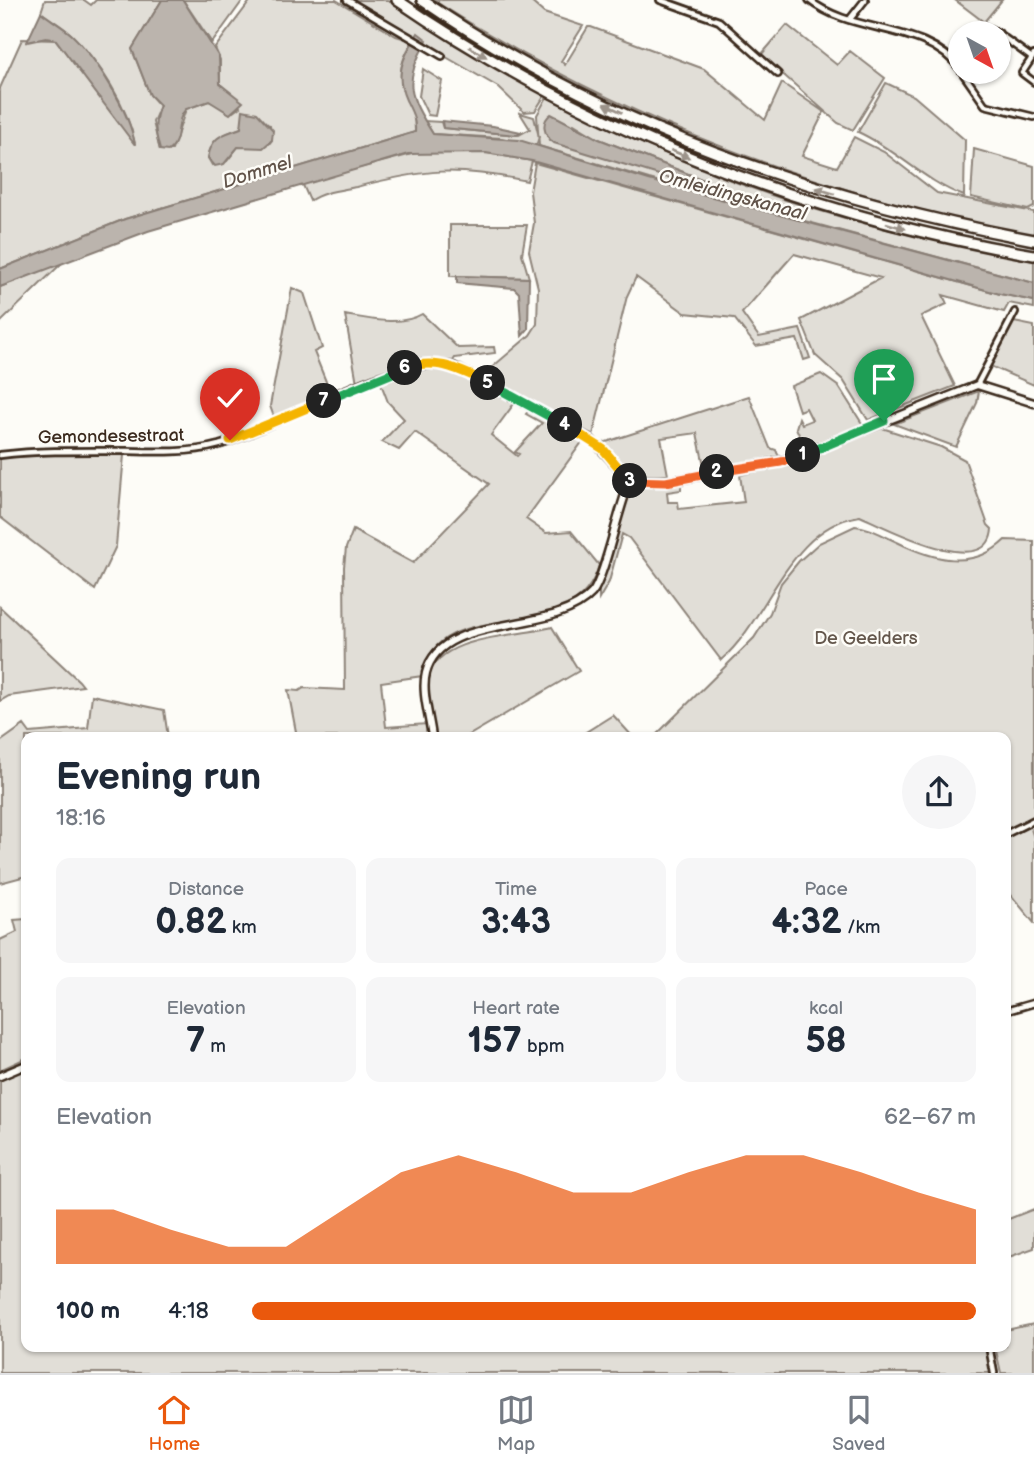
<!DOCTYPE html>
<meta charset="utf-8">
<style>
:root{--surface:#fff;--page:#f6f6f7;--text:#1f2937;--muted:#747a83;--line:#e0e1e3;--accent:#ea580c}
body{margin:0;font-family:"Balsamiq Sans",sans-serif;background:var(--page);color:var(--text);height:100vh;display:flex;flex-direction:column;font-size:26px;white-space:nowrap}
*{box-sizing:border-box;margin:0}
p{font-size:23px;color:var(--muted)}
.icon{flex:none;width:38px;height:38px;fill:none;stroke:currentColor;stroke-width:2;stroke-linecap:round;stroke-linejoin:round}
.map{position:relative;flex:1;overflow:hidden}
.side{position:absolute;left:21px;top:732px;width:990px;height:620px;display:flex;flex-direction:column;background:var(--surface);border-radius:14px;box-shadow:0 2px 5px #0004}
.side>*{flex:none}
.needle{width:46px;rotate:140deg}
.buttons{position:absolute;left:948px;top:21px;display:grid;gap:14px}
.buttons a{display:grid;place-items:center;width:63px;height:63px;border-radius:50%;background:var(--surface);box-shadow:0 2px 5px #0004;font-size:35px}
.pin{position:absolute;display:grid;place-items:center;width:60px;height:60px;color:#fff;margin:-72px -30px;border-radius:50% 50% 50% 0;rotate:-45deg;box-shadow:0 0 7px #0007}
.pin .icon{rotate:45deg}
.km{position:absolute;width:35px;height:35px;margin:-18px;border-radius:50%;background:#222;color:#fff;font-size:19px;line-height:35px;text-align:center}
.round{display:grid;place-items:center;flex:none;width:74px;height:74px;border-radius:37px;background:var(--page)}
.overview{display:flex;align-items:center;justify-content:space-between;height:119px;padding:0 35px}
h1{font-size:38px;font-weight:800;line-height:52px}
.stats{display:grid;grid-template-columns:repeat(3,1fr);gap:10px;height:119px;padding:7px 35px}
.stats div{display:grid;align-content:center;border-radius:14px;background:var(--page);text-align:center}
.stats b{font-size:35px;font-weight:800}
.stats small{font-size:19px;font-weight:400}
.stats p{font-size:19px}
.chart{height:196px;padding:14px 35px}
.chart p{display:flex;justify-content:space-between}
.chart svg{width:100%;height:126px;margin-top:7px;fill:var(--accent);opacity:.7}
ul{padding:0 35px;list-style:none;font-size:23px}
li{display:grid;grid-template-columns:112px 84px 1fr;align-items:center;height:52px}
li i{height:18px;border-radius:9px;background:var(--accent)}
.dock{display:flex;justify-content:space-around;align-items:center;height:98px;border-top:2px solid var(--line);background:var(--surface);font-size:19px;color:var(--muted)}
.dock a{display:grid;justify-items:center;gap:4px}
.dock .on{color:var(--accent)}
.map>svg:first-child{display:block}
</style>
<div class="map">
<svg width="1034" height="1373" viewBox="0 0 1034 1373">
<rect width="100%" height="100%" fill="#fdfcf7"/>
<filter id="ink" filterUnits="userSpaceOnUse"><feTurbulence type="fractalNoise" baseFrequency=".0143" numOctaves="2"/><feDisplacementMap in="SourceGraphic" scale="14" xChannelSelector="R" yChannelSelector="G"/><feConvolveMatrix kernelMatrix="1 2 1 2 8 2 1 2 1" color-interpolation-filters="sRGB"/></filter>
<g filter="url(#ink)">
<path fill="#e1ded7" stroke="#8e847a" stroke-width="2" fill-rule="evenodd" d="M45 0H84L91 5 96 0H162L132 49 150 95 160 106 153 122 160 150H172L186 109 209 101 233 112 240 107 233 96 220 84V60L215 48 251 0H336L396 36 413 41C384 86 416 93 415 132L125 219 0 269V88L22 39 56 40 135 144C127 104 100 64 72 35 63 26 51 20 41 12ZM243 122 270 125 272 140 269 144 238 147 227 161 212 165 208 158C211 138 224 134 241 128Z
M183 0H243L212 43Z
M350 0H387L545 95 535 111 524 112 498 87 434 50 418 34 416 37Z
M433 0H529L544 13 583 26 561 61 565 65 588 27H591L704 69 765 120 782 83 824 112 802 156 837 167 854 137 884 152 937 193 1034 212V235C816 193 620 120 433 0Z
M955 0H1002L984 22Z
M787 25 837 65 850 51 885 78 853 130 838 123 761 55Z
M423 69 442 81 435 116 428 115 419 96Z
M886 83 914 96 965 140 964 196C925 182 896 149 858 132Z
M547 97C625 136 704 173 786 200 867 227 951 245 1034 261V283L649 179 539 146 537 115ZM574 124 599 139 760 202 759 206 549 140Z
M520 113 534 117 539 137 536 146 502 138 433 134 425 121 441 122 443 128 519 135 530 129Z
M974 149 1034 166V207L1028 210 971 197Z
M416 153H486L532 161 527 181C455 166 426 169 356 187 342 190 321 192 310 201L302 183Z
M535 163 1000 294 1034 301V308L1009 303 1004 312 943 295 947 304 921 316 955 386 868 420 843 380 815 355 801 320 881 278 794 254 742 313 759 337 800 329 810 358 804 360 797 339 756 346 734 318 685 313 636 277 627 296 593 435 483 375 530 335 537 324 538 288 529 251 534 223 530 192Z
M450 225H527L522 254 529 278 450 276Z
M63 262 0 323V287Z
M292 288 304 293 322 348 314 352 331 394 274 417 270 406Z
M422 314 458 348 494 347 495 353 455 358 453 361 422 359 357 383 345 315C369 319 400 327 422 314Z
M1009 321 1034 326V385L990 366Z
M416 367H450L516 401 491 435 517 456 519 454 515 452 542 423 526 414 530 409 585 438 526 519 546 533 571 531 599 565C575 654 438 588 422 676L381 682 386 727 427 724 428 737H297L288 690 299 691 304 688 345 690 344 567 346 548 353 530 413 563 489 484 415 432 399 450 382 442 404 419 388 402 380 381Z
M821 374 839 387 863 425 805 448 796 428 799 418 802 424 812 420 806 408 799 411 791 386Z
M979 391 977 403 956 447 894 424Z
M749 396 770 448 776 450 779 457 705 470 697 433 661 438 668 475C627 478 628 471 603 443Z
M882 428 941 447 965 460 988 525 992 529C989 583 881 525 860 516 788 527 769 619 721 660L629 538 622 534 609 582 599 599V586L630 485 681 483V490L667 492 668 502H678L679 509 744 502 740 475 788 464Z
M63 454 124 455 116 546 95 590 0 517V458Z
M855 526C870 527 883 536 897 542 933 560 973 571 1005 540L1034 541V819L1006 831V737H654L754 638 770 613 781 583 799 561 819 543Z
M0 607 79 681 83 686 9 696 0 701Z
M552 627 579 671 466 737H435C433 719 426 695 429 678 437 634 519 637 552 627Z
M92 695 164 710 168 737H26V876L0 883V742L24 725 30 733 88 728Z
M613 715 633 737H578Z
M1030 826 1034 838V923L1006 889V838Z
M26 919V1058L0 1070V940L17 932 14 920Z
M26 1068V1346H985L991 1373H0V1080Z
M1034 1209V1248L1006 1258V1220Z
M1034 1324V1373H1001L995 1346H1006V1330Z"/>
<path fill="#bbb4ad" stroke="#887d74" stroke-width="2" d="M162 0H183L219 57 220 84 243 102 230 114 209 101 186 109C174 121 183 141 168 151L160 150C155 132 153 123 160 105L150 95 132 49Z
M41 12C51 20 62 26 71 34 96 57 130 112 135 145L56 40 46 38 27 42Z
M418 33 427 40C403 83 408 94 433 134L519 140 649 180 1034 283V301L1000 294 532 161 486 153 408 154 148 231 0 287V269L125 219 415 132C416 119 412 112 406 100 394 74 403 57 418 33Z
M243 110 257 113 273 130 272 140 263 148 238 147 224 164 215 166 208 158C212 135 223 135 241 128Z
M551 114 599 139 760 202V206L554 143C544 136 540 122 551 114Z
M442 121 493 126 521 132 517 135 443 128Z
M457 276 529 278 528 329 522 336 519 293 514 288 457 283Z"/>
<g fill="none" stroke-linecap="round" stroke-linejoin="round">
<g stroke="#3b2a1e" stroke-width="10">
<path id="street" d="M347 0 442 56
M660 0 719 21 778 74
M809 0C854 36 924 21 961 70
M850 19 865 0
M978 33 985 27 999 33
M999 34 1032 58 1034 55
M1032 58 1022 73 1034 82
M962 72 985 105 1034 117
M977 385 1015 312
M0 455C43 450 85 451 128 451 158 452 190 453 219 445 288 424 385 355 454 366L591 439 630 481
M1006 834 1034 820
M1006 1011 1034 1003
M989 1346 994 1373"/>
</g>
<g stroke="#3b2a1e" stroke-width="11">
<path id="secondary" d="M432 737C430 718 421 692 426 673 441 611 552 637 592 593 604 580 619 505 630 481L666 482 791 459 977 385 1034 403
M0 1076 26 1065"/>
</g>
<g stroke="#3b2a1e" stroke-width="14">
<path id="highway" d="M397 0C588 131 806 216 1034 255
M422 0C609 128 813 198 1034 240"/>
</g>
<use href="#street" stroke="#fdfcf7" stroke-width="4.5"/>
<use href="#secondary" stroke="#fdfcf7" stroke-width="6"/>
<use href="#highway" stroke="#fdfcf7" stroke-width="9"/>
</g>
<defs><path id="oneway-solid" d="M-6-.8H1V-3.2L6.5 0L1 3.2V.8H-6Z" transform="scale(1.75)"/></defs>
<g fill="#9c938a">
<use href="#oneway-solid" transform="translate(478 52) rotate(31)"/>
<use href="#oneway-solid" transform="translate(613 108) rotate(-154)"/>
<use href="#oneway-solid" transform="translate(680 154) rotate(22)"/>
<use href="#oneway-solid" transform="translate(825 191) rotate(-163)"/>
<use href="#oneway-solid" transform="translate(896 226) rotate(16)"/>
</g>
</g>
<g fill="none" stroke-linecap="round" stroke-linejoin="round" filter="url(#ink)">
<g stroke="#fff" stroke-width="14">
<path id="split-1" d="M803 455 884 421"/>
</g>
<g stroke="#fff" stroke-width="14">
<path id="split-2" d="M717 472 781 462 803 455"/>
</g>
<g stroke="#fff" stroke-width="14">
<path id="split-3" d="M630 481 666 482 717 472"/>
</g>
<g stroke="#fff" stroke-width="14">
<path id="split-4" d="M565 425 603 449 630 481"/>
</g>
<g stroke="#fff" stroke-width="14">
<path id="split-5" d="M488 383 565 425"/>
</g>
<g stroke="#fff" stroke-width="14">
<path id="split-6" d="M405 368C438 357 459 370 488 383"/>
</g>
<g stroke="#fff" stroke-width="14">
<path id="split-7" d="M324 401 405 368"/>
</g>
<g stroke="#fff" stroke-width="14">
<path id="split-8" d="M230 440 324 401"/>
</g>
<use href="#split-1" stroke="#22a559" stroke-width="9"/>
<use href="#split-2" stroke="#f0652b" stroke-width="9"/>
<use href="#split-3" stroke="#f0652b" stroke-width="9"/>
<use href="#split-4" stroke="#f5b400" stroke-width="9"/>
<use href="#split-5" stroke="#22a559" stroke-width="9"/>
<use href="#split-6" stroke="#f5b400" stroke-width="9"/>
<use href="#split-7" stroke="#22a559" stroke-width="9"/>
<use href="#split-8" stroke="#f5b400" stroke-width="9"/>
</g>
<g text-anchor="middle" stroke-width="5" stroke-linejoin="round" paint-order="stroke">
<g font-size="18" fill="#3b2a1e" stroke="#fdfcf7">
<text transform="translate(111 436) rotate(-1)" y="6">Gemondesestraat</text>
</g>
<g font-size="18" fill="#64574c" stroke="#fdfcf7">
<text x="866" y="644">De Geelders</text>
</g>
<g font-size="19" font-style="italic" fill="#615349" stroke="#fdfcf7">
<text transform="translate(257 171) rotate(-17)" y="7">Dommel</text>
<text transform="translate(733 194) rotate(15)" y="7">Omleidingskanaal</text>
</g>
</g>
</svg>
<div class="buttons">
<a><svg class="needle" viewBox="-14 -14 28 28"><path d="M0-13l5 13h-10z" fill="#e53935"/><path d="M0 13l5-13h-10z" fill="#747a83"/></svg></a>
</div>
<div class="pin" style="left:884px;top:421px;background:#1e9e55"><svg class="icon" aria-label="arrive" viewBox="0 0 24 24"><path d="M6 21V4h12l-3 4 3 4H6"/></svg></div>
<div class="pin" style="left:230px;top:440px;background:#d93025"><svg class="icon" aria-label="check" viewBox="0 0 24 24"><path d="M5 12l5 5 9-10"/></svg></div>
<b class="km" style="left:803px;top:455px">1</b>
<b class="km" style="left:717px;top:472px">2</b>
<b class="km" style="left:630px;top:481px">3</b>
<b class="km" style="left:565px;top:425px">4</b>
<b class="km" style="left:488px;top:383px">5</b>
<b class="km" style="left:405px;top:368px">6</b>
<b class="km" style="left:324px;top:401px">7</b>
<section class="side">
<div class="overview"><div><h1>Evening run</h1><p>18:16</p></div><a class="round"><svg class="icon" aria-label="share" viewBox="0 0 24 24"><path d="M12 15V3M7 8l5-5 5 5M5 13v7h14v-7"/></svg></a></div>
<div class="stats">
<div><p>Distance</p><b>0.82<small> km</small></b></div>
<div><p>Time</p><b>3:43</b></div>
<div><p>Pace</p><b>4:32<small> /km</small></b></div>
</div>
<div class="stats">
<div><p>Elevation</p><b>7<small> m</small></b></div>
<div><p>Heart rate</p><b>157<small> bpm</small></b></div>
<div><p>kcal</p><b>58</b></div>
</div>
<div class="chart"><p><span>Elevation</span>62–67 m</p>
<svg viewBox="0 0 160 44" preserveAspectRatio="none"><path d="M0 44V25L10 25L20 32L30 38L40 38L50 25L60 12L70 6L80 12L90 19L100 19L110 12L120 6L130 6L140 12L150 19L160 25V44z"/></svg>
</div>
<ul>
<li><b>100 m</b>4:18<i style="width:100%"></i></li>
</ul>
</section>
</div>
<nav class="dock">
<a class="on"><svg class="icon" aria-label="home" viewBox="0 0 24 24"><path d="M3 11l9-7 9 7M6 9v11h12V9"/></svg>Home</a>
<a><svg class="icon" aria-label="map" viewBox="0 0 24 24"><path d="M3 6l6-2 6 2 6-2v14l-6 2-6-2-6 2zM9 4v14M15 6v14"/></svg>Map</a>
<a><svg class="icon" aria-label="saved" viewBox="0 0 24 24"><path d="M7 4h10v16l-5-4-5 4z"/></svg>Saved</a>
</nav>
